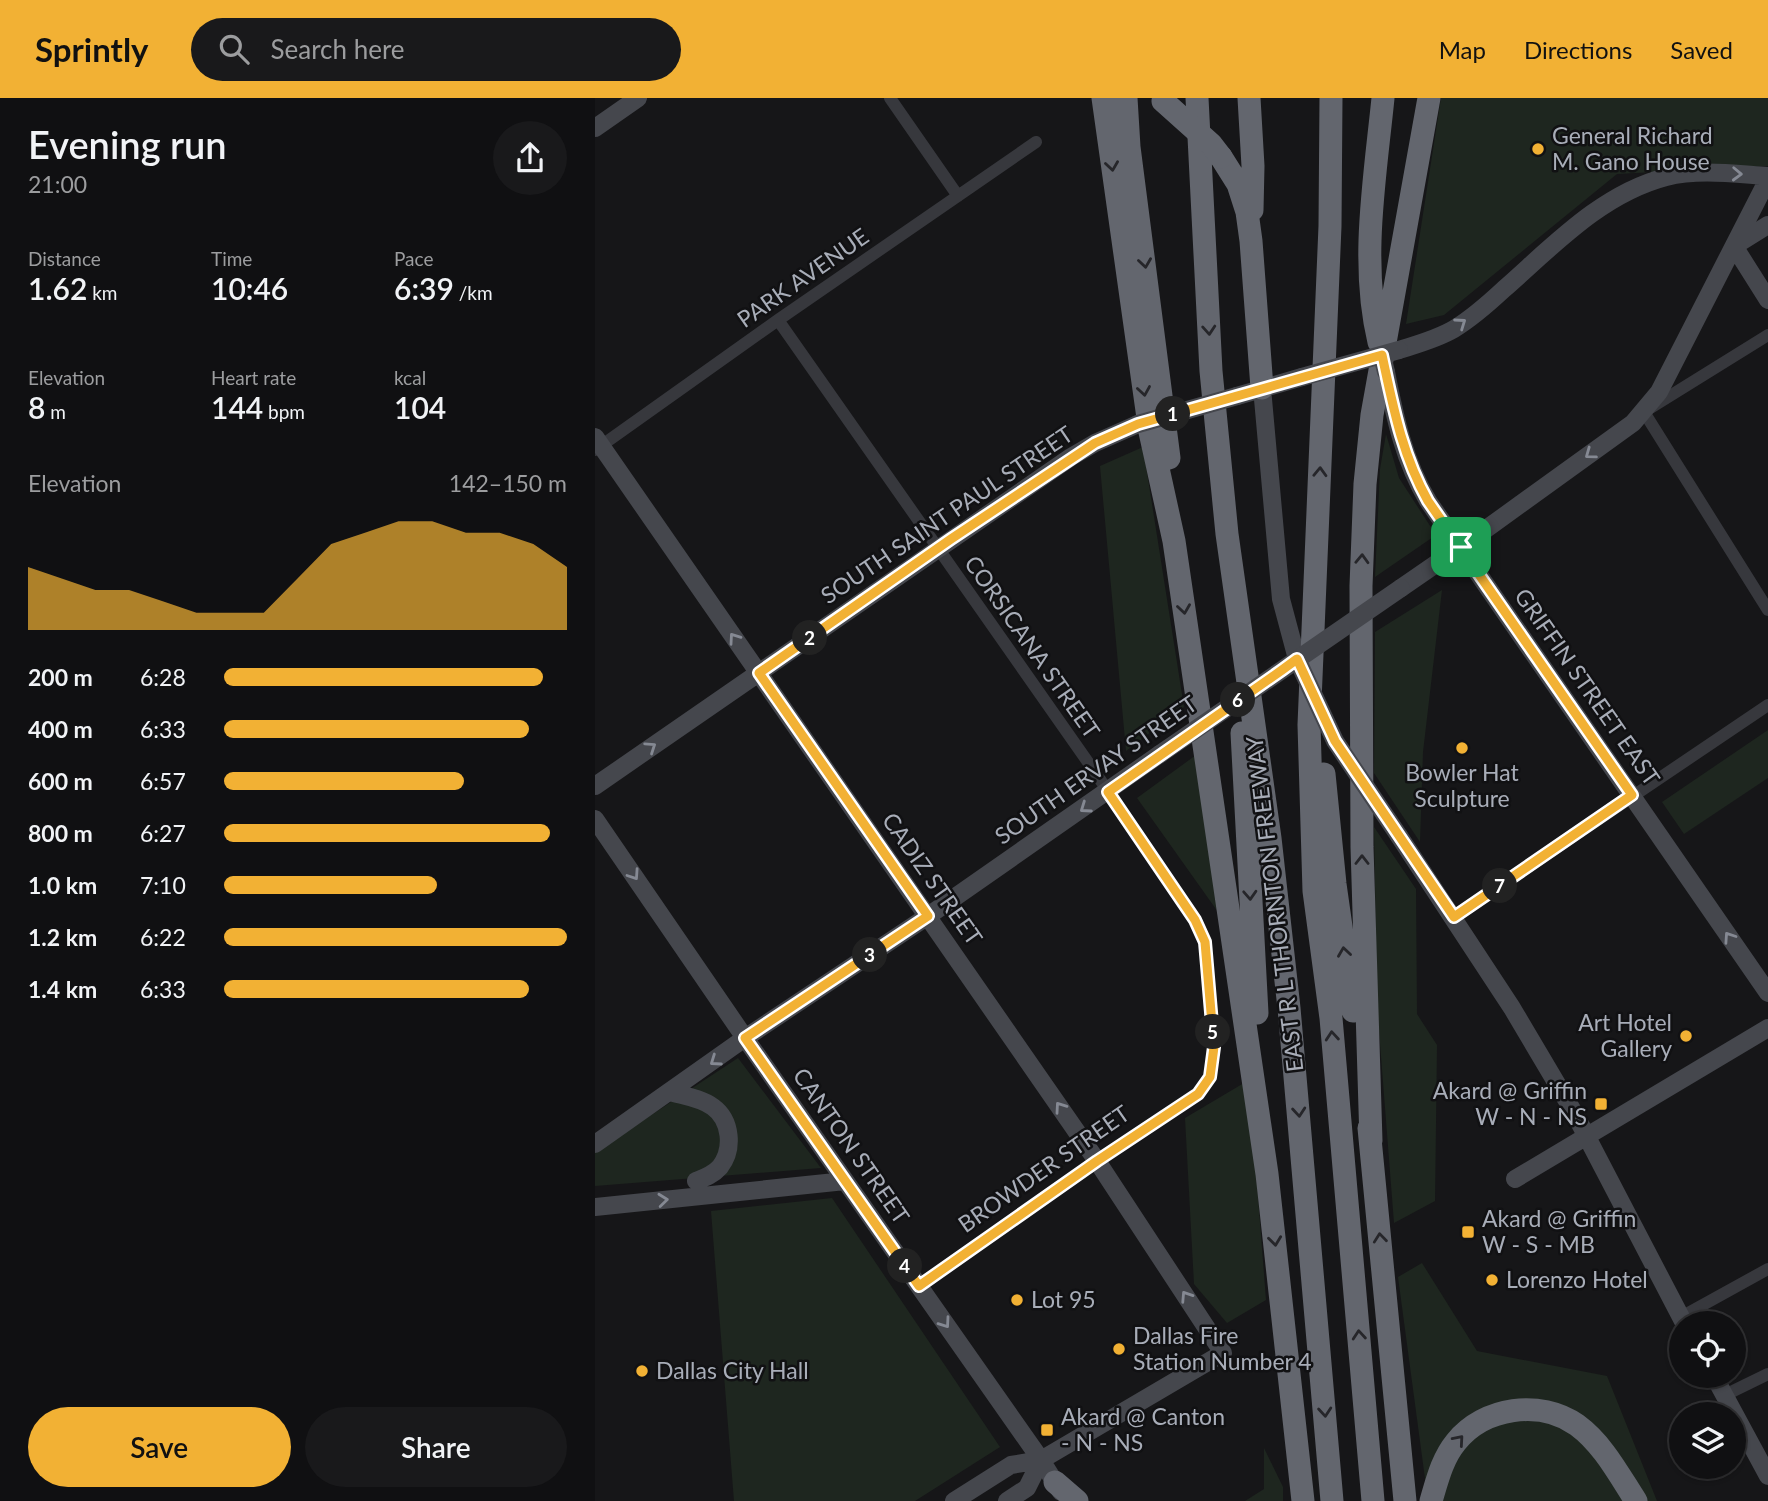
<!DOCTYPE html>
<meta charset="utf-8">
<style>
:root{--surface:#101012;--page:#19191b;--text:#f1f3f6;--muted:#9c9d9f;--line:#303032;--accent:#f2b134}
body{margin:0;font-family:Lato,sans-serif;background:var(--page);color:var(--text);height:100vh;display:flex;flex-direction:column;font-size:26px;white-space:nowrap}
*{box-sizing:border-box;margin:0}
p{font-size:23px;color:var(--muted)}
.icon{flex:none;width:38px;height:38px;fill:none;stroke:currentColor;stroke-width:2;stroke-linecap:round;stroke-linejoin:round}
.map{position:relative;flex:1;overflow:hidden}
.side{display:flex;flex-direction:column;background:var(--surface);width:595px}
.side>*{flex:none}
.buttons{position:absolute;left:1074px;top:1213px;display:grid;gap:14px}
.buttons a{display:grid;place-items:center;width:77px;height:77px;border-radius:50%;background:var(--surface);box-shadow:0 2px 5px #0004,0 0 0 2px var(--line);font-size:35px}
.pin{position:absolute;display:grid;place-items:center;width:60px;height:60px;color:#fff;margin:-30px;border-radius:14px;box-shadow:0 4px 10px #0006}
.km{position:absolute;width:35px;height:35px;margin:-18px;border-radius:50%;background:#222;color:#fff;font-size:19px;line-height:35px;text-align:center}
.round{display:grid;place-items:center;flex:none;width:74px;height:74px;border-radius:37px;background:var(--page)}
.headline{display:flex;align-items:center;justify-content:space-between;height:119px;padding:0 28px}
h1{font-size:38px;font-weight:600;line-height:52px}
.metrics{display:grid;grid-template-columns:repeat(3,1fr);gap:10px;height:119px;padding:7px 28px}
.metrics div{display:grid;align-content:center}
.metrics b{font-size:30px;font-weight:600}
.metrics small{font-size:19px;font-weight:400}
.metrics p{font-size:19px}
.chart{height:196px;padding:14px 28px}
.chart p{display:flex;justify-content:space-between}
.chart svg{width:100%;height:126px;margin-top:7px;fill:var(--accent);opacity:.7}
.action{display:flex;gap:14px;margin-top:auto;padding:14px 28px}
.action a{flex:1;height:80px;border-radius:42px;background:var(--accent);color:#111;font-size:28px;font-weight:600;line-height:80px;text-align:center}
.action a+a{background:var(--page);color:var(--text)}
ul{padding:0 28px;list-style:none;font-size:23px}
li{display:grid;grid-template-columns:112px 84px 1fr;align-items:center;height:52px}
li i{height:18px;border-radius:9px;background:var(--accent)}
header{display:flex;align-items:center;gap:42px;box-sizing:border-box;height:98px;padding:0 35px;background:var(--accent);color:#111}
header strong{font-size:33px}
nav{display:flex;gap:38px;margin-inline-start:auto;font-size:24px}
.search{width:490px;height:63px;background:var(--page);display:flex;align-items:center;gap:18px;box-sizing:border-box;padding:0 24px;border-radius:38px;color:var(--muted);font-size:26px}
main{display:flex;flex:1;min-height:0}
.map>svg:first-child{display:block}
</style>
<header>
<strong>Sprintly</strong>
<div class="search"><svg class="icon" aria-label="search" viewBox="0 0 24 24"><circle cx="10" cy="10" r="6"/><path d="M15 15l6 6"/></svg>Search here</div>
<nav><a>Map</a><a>Directions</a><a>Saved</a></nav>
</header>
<main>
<section class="side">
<div class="headline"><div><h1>Evening run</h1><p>21:00</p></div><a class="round"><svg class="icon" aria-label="share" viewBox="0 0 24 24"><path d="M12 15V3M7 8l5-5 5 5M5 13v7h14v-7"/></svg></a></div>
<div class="metrics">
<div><p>Distance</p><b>1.62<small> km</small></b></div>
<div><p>Time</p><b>10:46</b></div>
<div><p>Pace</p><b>6:39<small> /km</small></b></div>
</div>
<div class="metrics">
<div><p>Elevation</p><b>8<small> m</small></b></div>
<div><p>Heart rate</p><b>144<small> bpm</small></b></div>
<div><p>kcal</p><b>104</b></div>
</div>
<div class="chart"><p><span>Elevation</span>142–150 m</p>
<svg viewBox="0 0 160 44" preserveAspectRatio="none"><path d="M0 44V22L10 26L20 30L30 30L40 34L50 38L60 38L70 38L80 26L90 14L100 10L110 6L120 6L130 10L140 10L150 14L160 22V44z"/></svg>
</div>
<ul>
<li><b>200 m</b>6:28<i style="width:93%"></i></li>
<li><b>400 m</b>6:33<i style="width:89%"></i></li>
<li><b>600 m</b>6:57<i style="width:70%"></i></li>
<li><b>800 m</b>6:27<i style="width:95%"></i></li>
<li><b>1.0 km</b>7:10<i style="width:62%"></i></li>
<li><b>1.2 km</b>6:22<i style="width:100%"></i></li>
<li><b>1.4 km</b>6:33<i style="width:89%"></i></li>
</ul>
<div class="action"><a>Save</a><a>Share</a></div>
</section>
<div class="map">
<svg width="1173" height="1403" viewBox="0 0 1173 1403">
<rect width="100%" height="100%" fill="#161618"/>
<path fill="#1e261f" d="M846 0H1173V68L1022 76 849 217 811 226Z
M791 336 804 380 841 437 780 479 785 371Z
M548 349 589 609 531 653 505 368Z
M847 492 828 654 825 744 779 675 780 534Z
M1173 632V680L1089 736 1067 704Z
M601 657 623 814 542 700Z
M779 729 821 791 822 916 842 947 840 1103 799 1125 782 907Z
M143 960 226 1070 0 1088V1054Z
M654 982 671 1202 632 1225 599 1186 590 1020Z
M237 1100 405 1349 320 1403H139L116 1113Z
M827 1165 882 1253 1012 1278 1062 1403H833L803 1179Z
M669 1350 688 1389V1403H650L669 1391Z"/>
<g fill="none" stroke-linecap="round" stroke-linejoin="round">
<path stroke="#37383d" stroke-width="12" d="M295 0 363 98
M183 222 502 677 600 823 610 844 619 949 615 980 603 996 502 1063 324 1188
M1173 237 1049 314 1173 512
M0 352 183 222 441 44
M859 819 1173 607
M1086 1219 1173 1171
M1130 1297 1173 1276"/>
<path stroke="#45474d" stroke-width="18" d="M0 30 43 0
M1139 148 1173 202
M1139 148 1173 127
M804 252C823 246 842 241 859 231 877 220 894 205 909 191 958 148 1006 96 1071 79 1103 71 1140 76 1173 78
M791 274C800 320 809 363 833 403L1173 895
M667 290 686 501 702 561
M642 298 707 279
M0 339 502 1063 628 1255 446 1362 416 1367 359 1403
M806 490 880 439 1038 325 1064 294 1173 81
M0 688 476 359 500 345 543 326
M0 721 150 940 446 1362 466 1394
M804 738 917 910 981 1018 1089 1225
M75 994C89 998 106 1000 118 1009 136 1022 139 1051 125 1069 118 1077 109 1080 101 1083
M0 1046 150 940 333 818 565 656
M920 1081 1173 930
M0 1109 250 1083
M1119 1278 1173 1378
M412 1403 432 1390 446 1362"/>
<path stroke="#63666e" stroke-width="23" d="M508 0 555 334 579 443 672 1076 708 1403
M531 0 534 49 574 360
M602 0 616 273 632 436 675 740 694 910 737 1403
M654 0 658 68 657 112
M736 0 735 128 714 627 719 793 736 920 778 1403
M626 59 643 86 652 114 656 143 667 290
M784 244C765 165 780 80 788 0
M647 635 662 915
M729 676 740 786 758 913
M774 1030 810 1403
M776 1043 767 749 766 488 770 386 777 317 834 0
M460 1384 482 1403
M836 1403C842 1383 847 1361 861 1344 889 1309 945 1301 982 1327 1008 1346 1024 1377 1041 1403"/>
<path stroke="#45474d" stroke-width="18" d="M787 257 791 274
M707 279 804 252
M543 326 642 298
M702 561 740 643 804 738
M565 656 806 490"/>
<path stroke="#63666e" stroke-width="23" d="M568 3 616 46 626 59"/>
</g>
<defs><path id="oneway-chevron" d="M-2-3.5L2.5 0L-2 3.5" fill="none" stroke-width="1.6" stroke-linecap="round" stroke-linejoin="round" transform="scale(1.75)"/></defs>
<g stroke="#26262a">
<use href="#oneway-chevron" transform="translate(517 68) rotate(82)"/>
<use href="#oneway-chevron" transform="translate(550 165) rotate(82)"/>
<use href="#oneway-chevron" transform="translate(614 232) rotate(86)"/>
<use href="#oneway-chevron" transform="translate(549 293) rotate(81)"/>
<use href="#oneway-chevron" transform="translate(725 374) rotate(-88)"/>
<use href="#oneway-chevron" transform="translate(767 461) rotate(-88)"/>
<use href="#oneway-chevron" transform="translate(589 511) rotate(82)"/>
<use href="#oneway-chevron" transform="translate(767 762) rotate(-90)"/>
<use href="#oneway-chevron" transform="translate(655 797) rotate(87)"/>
<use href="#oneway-chevron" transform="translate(749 854) rotate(-98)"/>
<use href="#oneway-chevron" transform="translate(737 938) rotate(-95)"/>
<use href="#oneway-chevron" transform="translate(704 1014) rotate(85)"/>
<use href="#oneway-chevron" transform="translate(785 1140) rotate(-96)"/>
<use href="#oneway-chevron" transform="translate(680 1143) rotate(83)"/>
<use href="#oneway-chevron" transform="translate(764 1237) rotate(-95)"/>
<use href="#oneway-chevron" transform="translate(730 1314) rotate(85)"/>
<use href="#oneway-chevron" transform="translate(864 1342) rotate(-49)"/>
</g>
<g stroke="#858993">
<use href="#oneway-chevron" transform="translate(1142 76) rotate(2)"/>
<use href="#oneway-chevron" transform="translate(866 225) rotate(-35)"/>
<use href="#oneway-chevron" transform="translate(995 356) rotate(144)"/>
<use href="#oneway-chevron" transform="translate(139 540) rotate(-125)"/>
<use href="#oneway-chevron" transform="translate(56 649) rotate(-34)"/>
<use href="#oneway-chevron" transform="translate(490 710) rotate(145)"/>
<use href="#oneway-chevron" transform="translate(39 777) rotate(56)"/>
<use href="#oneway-chevron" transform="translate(1134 839) rotate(-124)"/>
<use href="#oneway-chevron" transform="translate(120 963) rotate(145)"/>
<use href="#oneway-chevron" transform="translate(465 1009) rotate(-125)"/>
<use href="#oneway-chevron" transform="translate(68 1102) rotate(-6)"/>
<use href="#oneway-chevron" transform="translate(591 1198) rotate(-123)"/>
<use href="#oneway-chevron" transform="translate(350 1225) rotate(55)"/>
</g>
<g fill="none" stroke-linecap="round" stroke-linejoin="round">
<g stroke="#fff" stroke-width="14">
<path id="route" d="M787 257C798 308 807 357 833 403L1037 697 859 819 740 643 702 561 687 572 513 694 600 822 610 844 619 949 615 979 603 996 502 1063 324 1188 150 940 333 818 164 575 356 441 500 345 543 326Z"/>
</g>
<use href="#route" stroke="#f2b134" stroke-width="9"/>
</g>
<g fill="#f2b134" stroke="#111113" stroke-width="2.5">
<circle cx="943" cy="51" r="7"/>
<circle cx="867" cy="650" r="7"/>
<circle cx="1091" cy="938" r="7"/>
<rect x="999" y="999" width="14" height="14" rx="3.5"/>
<rect x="866" y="1127" width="14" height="14" rx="3.5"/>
<circle cx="897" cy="1182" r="7"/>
<circle cx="422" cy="1202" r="7"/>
<circle cx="524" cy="1251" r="7"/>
<circle cx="47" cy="1273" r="7"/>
<rect x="445" y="1325" width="14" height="14" rx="3.5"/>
</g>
<g text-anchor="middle" stroke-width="5" stroke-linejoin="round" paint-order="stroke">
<g font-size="23" fill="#a8adb8" stroke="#111113" text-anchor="start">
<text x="957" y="46">General Richard<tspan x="957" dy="26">M. Gano House</tspan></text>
<text x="867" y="683" text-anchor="middle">Bowler Hat<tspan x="867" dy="26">Sculpture</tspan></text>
<text x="1077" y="933" text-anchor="end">Art Hotel<tspan x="1077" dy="26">Gallery</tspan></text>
<text x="992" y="1001" text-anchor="end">Akard @ Griffin<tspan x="992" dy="26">W - N - NS</tspan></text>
<text x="887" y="1129">Akard @ Griffin<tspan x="887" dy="26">W - S - MB</tspan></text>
<text x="911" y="1190">Lorenzo Hotel</text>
<text x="436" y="1210">Lot 95</text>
<text x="538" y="1246">Dallas Fire<tspan x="538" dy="26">Station Number 4</tspan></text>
<text x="61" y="1281">Dallas City Hall</text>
<text x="466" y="1327">Akard @ Canton<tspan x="466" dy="26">- N - NS</tspan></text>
</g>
<g font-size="23" fill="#a8adb8" stroke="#111113">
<text transform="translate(208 180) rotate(-35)" y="8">PARK AVENUE</text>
<text transform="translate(352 417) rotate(-34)" y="8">SOUTH SAINT PAUL STREET</text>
<text transform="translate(437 549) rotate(55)" y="8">CORSICANA STREET</text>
<text transform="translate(992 589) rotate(55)" y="8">GRIFFIN STREET EAST</text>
<text transform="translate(501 672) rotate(-35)" y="8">SOUTH ERVAY STREET</text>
<text transform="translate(337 781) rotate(55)" y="8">CADIZ STREET</text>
<text transform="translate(680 806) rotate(-97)" y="8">EAST R L THORNTON FREEWAY</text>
<text transform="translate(256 1048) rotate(55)" y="8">CANTON STREET</text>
<text transform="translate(449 1071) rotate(-35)" y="8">BROWDER STREET</text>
</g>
</g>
</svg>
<div class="buttons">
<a><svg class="icon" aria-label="locate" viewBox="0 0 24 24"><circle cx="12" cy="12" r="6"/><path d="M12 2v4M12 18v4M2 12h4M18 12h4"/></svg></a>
<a><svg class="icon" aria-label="layers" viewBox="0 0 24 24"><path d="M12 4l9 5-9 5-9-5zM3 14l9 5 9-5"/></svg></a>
</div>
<div class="pin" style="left:866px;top:449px;background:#1e9e55"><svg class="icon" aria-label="arrive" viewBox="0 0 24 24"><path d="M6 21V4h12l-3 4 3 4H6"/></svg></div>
<b class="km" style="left:578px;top:316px">1</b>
<b class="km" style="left:215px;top:540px">2</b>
<b class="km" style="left:275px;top:857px">3</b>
<b class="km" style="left:310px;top:1168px">4</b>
<b class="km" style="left:618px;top:934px">5</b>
<b class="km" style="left:643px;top:602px">6</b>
<b class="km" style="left:905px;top:788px">7</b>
</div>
</main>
